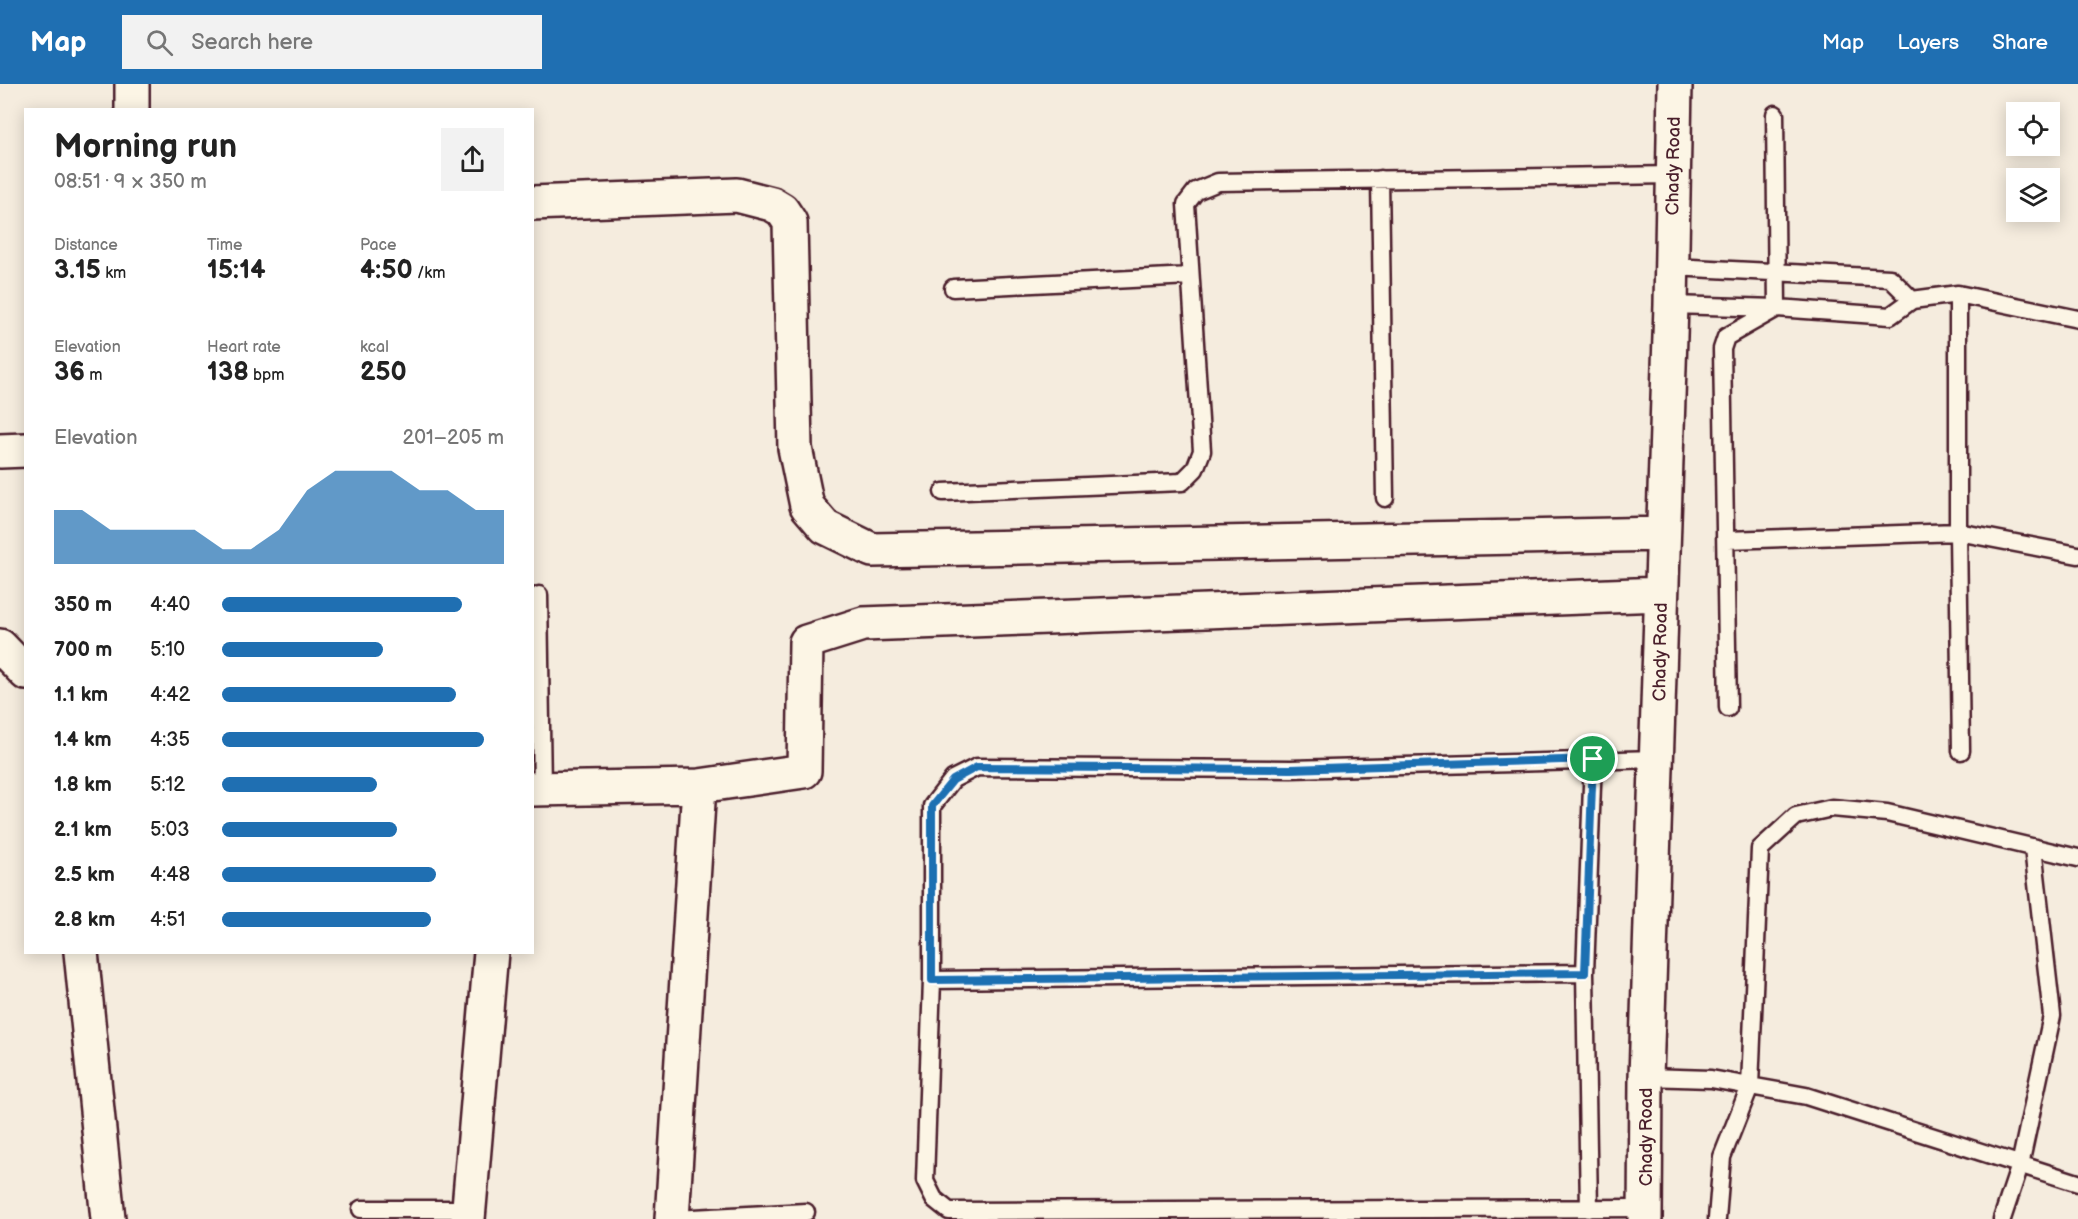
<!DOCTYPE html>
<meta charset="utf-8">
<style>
:root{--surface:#fff;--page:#f2f2f2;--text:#222;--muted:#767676;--accent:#1f6fb2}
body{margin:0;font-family:"Balsamiq Sans",sans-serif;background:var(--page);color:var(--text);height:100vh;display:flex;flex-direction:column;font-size:22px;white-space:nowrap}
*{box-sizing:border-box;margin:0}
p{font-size:20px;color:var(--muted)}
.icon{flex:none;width:33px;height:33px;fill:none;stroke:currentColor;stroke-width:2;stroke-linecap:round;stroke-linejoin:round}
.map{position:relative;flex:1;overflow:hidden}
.side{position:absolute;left:24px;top:24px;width:510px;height:846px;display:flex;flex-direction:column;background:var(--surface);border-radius:0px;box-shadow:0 3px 15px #0003}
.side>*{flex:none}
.buttons{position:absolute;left:2006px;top:18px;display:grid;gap:12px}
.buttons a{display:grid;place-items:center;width:54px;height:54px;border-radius:0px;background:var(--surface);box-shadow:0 3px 15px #0003;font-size:30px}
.pin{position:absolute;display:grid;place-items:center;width:51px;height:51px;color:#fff;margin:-26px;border:3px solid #fff;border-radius:50%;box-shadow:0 2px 6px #0007}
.round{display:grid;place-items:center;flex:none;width:63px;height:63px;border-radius:0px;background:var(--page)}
.summary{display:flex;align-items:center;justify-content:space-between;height:102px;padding:0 30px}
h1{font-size:33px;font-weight:700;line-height:45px}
.figures{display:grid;grid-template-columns:repeat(3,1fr);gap:9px;height:102px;padding:6px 30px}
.figures div{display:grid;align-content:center}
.figures b{font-size:26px;font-weight:700}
.figures small{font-size:16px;font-weight:400}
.figures p{font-size:16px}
.chart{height:168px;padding:12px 30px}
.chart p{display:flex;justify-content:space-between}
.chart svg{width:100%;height:108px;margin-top:6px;fill:var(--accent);opacity:.7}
ul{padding:0 30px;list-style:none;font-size:20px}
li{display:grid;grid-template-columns:96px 72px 1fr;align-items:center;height:45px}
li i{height:15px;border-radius:8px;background:var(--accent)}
header{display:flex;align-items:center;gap:36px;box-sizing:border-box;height:84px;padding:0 30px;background:var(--accent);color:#fff}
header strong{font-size:28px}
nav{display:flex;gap:33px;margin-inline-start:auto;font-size:21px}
.search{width:420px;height:54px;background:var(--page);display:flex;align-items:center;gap:15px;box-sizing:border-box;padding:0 21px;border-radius:0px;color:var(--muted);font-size:22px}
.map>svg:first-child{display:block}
</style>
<header>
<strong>Map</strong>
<div class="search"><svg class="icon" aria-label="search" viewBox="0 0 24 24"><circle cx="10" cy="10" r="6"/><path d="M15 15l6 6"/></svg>Search here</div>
<nav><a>Map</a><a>Layers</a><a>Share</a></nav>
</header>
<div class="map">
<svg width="2078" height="1135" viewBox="0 0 2078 1135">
<rect width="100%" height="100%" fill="#f5ecde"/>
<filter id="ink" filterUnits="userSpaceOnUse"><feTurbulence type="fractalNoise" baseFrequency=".0167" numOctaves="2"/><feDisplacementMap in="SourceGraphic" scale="12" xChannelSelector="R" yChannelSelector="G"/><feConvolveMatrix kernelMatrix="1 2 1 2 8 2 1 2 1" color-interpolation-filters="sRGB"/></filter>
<g filter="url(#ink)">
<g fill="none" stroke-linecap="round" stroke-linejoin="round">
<g stroke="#4a1f2b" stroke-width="21">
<path id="lane" d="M1380 95 1385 414
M953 204 1190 192
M1958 210V448L2078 471
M1912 216 1958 210 2078 235
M1671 221 1777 224 1890 232 1912 216 1890 194 1672 183
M943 408 1182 398 1195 385 1202 367 1186 120 1196 107 1218 98 1673 91
M1727 456 1958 448 1961 667
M539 511 542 704
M1728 624 1722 265 1726 253 1777 224 1775 30
M932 896 1585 889
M1646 993 1711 995 1806 1012 2078 1099
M1645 1124 949 1127 934 1115 925 1097 932 896V722L953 695 977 683 1291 685 1657 675
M361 1125H469
M1589 1125 1585 889 1593 675
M675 1135 806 1128
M1717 1135 1722 1073 1750 1002 1760 765 1796 732 1832 724 1887 729 2078 774
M2002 1135 2020 1081 2052 932 2033 764"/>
</g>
<g stroke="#4a1f2b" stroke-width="38">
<path id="street" d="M132 26V0
M532 119 737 111 772 120 782 126 790 138 795 364 807 422 825 443 872 466 1663 450
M0 367 26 366
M0 562 26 589
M532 705 699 702 804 687 806 558 863 540 1661 510
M81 868 108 1135
M468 1135 491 868
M672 1135 699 702
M1645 1135 1646 993 1671 221 1675 0"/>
</g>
<use href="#lane" stroke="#fcf5e5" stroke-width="16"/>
<use href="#street" stroke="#fcf5e5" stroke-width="33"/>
</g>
</g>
<g fill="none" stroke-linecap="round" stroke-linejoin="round" filter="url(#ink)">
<g stroke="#fff" stroke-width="12">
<path id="route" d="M1593 675 1585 889 932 896V722L953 696 977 683 1291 685Z"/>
</g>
<use href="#route" stroke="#1f6fb2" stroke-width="8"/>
</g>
<g text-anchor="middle" stroke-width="4.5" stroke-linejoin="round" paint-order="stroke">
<g font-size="18" fill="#4a1f2b" stroke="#fcf5e5">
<text transform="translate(1673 82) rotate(-89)" y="6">Chady Road</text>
<text transform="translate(1660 568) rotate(-89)" y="6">Chady Road</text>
<text transform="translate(1646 1053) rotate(-90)" y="6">Chady Road</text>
</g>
</g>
</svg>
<div class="buttons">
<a><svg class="icon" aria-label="locate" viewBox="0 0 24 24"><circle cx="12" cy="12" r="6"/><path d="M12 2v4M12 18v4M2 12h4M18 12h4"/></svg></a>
<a><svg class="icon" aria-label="layers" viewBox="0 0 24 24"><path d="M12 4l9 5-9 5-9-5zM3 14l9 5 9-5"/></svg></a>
</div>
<div class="pin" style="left:1593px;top:675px;background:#1e9e55"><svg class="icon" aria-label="arrive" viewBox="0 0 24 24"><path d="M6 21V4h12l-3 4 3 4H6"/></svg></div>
<section class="side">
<div class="summary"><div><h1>Morning run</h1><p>08:51 · 9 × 350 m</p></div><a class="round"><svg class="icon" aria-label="share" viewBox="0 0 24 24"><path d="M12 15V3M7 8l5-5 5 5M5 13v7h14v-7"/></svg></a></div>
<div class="figures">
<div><p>Distance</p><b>3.15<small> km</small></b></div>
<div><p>Time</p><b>15:14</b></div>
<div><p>Pace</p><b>4:50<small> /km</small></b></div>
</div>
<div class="figures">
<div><p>Elevation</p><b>36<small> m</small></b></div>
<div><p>Heart rate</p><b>138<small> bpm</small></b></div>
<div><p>kcal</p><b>250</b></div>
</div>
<div class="chart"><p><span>Elevation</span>201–205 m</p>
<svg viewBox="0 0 160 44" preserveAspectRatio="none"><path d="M0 44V22L10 22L20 30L30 30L40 30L50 30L60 38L70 38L80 30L90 14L100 6L110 6L120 6L130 14L140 14L150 22L160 22V44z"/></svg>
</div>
<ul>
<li><b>350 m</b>4:40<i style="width:85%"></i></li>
<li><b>700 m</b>5:10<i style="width:57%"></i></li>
<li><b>1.1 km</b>4:42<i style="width:83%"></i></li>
<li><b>1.4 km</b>4:35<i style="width:93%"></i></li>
<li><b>1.8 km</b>5:12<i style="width:55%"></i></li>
<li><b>2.1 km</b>5:03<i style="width:62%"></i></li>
<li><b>2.5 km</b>4:48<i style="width:76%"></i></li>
<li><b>2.8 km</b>4:51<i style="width:74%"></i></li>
</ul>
</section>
</div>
